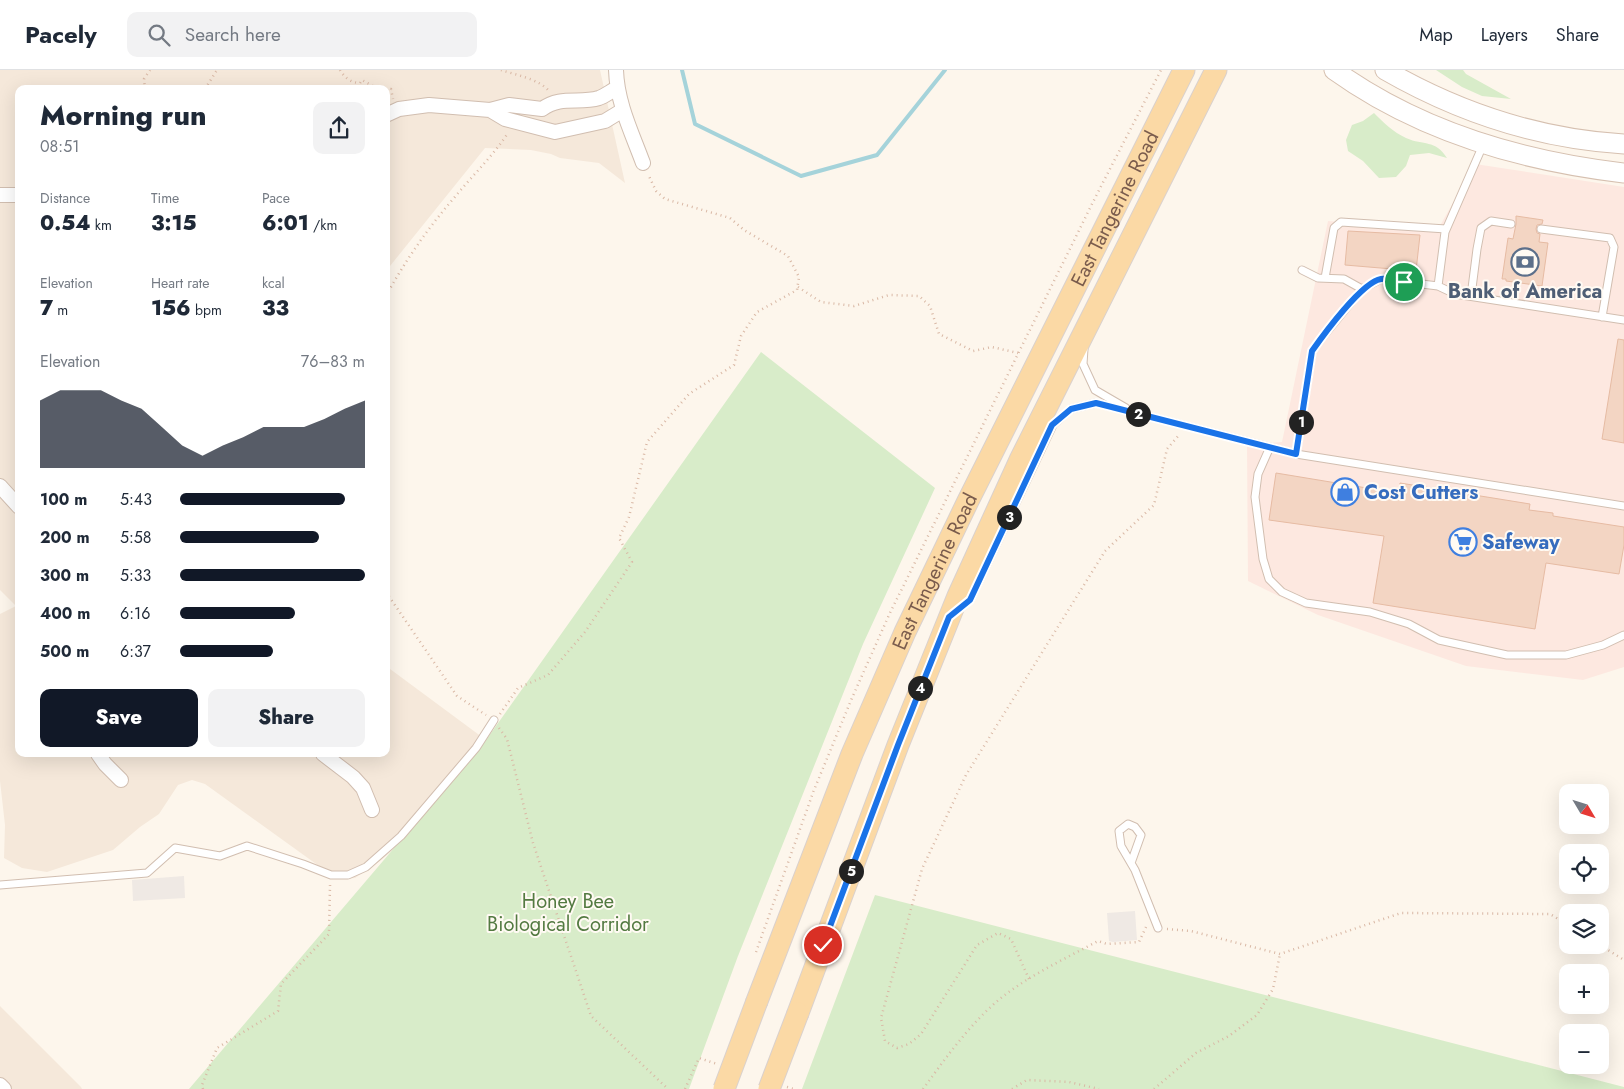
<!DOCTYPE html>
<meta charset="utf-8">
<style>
:root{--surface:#fff;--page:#f2f2f3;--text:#1f2937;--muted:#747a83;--line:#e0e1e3;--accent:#111827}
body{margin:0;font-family:Jost,sans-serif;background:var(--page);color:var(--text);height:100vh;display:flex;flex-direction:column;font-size:19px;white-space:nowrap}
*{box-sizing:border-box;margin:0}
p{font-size:16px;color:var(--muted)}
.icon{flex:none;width:28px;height:28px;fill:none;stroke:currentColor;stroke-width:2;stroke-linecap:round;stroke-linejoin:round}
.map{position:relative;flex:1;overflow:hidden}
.panel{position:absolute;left:15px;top:15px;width:375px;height:672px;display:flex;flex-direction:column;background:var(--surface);border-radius:10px;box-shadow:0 5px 20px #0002}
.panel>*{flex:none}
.needle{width:32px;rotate:128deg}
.fabs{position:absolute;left:1559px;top:714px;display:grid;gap:10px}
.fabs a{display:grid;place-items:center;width:50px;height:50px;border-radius:10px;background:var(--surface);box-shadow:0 5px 20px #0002;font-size:25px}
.pin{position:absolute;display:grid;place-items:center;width:42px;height:42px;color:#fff;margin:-21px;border:2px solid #fff;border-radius:50%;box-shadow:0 1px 5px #0007}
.km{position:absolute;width:25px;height:25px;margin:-12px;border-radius:50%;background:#222;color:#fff;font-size:14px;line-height:25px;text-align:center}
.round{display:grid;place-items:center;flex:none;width:52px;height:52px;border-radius:10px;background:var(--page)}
.headline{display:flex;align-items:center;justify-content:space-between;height:85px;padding:0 25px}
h1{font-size:28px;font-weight:800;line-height:38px}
.figures{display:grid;grid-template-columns:repeat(3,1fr);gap:8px;height:85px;padding:5px 25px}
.figures div{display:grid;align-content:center}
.figures b{font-size:21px;font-weight:800}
.figures small{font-size:14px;font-weight:400}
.figures p{font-size:14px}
.chart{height:140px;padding:10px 25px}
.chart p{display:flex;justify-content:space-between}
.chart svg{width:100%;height:90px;margin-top:5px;fill:var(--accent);opacity:.7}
.cta{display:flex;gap:10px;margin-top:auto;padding:10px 25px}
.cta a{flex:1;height:58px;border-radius:10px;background:var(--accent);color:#fff;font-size:20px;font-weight:800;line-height:58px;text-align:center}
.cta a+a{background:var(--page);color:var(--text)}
ul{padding:0 25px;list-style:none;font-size:16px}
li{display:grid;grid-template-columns:80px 60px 1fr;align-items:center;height:38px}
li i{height:12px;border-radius:6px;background:var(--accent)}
header{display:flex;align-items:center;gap:30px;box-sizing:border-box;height:70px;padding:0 25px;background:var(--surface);border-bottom:1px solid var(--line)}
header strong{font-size:24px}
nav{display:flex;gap:28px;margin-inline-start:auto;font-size:18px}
.search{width:350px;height:45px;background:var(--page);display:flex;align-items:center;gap:12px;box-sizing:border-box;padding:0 18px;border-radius:10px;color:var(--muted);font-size:19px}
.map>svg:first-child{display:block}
</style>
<header>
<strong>Pacely</strong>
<div class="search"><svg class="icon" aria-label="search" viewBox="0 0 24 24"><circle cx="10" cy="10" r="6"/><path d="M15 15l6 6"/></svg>Search here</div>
<nav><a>Map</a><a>Layers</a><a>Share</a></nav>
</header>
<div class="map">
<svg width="1624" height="1019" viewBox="0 0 1624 1019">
<rect width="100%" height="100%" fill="#fdf6ec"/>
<path fill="#f5e8da" d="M0 0H600L625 113 599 93 560 88 551 84 531 80 485 78 386 201V19H19V684H386V596L486 670 404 770 380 791 355 808 337 809 205 714 192 710 178 715 159 744 140 757 113 780 47 802 22 798 4 788 5 755 0 711V544L16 536 0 520Z
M0 936 81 1017 82 1019H0Z"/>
<path fill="#fde8e0" d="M1475 94 1624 117V597L1583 610 1466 596 1318 545 1248 511 1247 375 1282 372 1328 151 1437 161Z"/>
<path fill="#efe9e4" d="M184 806 185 828 133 831 132 810Z
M1135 841 1137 870 1113 872 1109 871 1107 843Z"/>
<path fill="#d8ecc9" d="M1436 0H1463L1466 4 1511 29 1482 26 1462 17Z
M1374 43C1384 53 1393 62 1406 68 1424 76 1435 69 1447 88L1429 83 1410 85 1406 96 1396 107 1379 108 1363 91 1348 81 1346 70 1352 55 1363 51Z
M761 282 935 418 863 574 738 886 689 1019H189L486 670Z
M875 825 1624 1017V1019H802Z"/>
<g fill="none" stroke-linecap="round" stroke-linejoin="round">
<path stroke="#a5d3da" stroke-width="4" d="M682 0 695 54 801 106 877 85 945 0"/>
</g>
<path fill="#f3d5c3" stroke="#e6bba3" d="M1516 146 1543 150 1542 154 1537 155 1536 159 1537 163 1540 164 1539 172 1548 173 1542 216 1506 211V209H1502L1508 168 1513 169 1516 154Z
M1348 161 1420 165 1416 201 1345 195Z
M1618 269 1624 270V373L1602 369Z
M1276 403 1391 422V419L1399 420 1400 413 1530 434 1529 440 1553 443V446L1624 457V475L1619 504 1546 493 1535 559 1373 533 1384 466 1269 450Z"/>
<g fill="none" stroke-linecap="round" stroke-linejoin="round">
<g stroke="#d1beb0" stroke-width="9">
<path id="lane" d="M1541 159 1610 168 1614 177 1602 247
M1302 200 1318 208 1344 209 1362 219
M1325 208 1334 158 1341 152 1446 159
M1438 216 1445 162 1483 75
M1471 226 1477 179 1481 158 1491 151 1511 154
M1624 250 1455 224 1438 216 1381 209 1362 219 1321 269 1312 281 1296 384 1270 377 1258 404 1255 427 1263 489 1269 509 1282 522 1306 533 1370 542 1409 554 1439 570 1507 585H1566L1603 575 1624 565
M1084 279 1083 294 1095 320 1126 338
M1296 384 1624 436
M961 538 970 530 1053 355 1071 339 1096 333 1270 377
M1131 793 1141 765 1135 757 1128 754 1119 761 1121 776 1135 800 1158 858
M0 815 147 803 175 778 220 786 247 776 303 794 331 805H348L366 797 401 766 476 678 494 650"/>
</g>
<g stroke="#d1beb0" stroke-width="16">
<path id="street" d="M616 0C617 33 632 63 643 93
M490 40 505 49 555 62 605 51 623 40
M386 45 399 39 429 35 490 40 509 35 542 39C561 25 579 34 599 28 605 26 611 21 617 18
M0 125H19
M0 416 19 437
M98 684 105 694 121 710
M323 684 353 707 363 718 372 740
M0 1015 4 1019"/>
</g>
<g stroke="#d6c0b0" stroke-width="21">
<path id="secondary" d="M1334 0C1419 61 1521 91 1624 103
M1385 0C1458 42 1539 69 1624 74"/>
</g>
<g stroke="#dad1cd" stroke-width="23">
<g id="primary">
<path id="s1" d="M757 931 852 684 905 562 968 431 1184 0"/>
<path d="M798 943 898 675 958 526 1020 390 1216 0"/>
</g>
</g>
<path stroke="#d9b8a5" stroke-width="2.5" stroke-dasharray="1 4" stroke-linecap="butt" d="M340 0C344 7 351 13 360 13L362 10 378 19
M501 0C516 5 539 9 549 21
M145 19 144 9 150 0
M205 19 217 0
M386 21 391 19 393 29
M798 217 821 232 854 236 889 225 919 226 930 236 939 264 973 281 992 277 1018 283
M386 226C405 191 428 158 454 128 472 106 492 87 508 63
M386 522 457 626 486 645
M500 644 518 618 548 605 585 562 632 492 619 468 629 447 647 372 689 324 734 295 741 266 757 242 797 220 799 207 788 186 744 160 730 148 665 129 656 121 648 104
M499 658 507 669 533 773 591 946 668 1019
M1167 859 1191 861 1280 884 1401 843 1550 844 1568 855
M1600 875 1624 890
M756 882 814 720 852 628 889 545 1096 126 1161 0
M1029 909 1011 869 998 863 977 875 921 964 909 974 897 978 885 971 881 948 922 799 966 705 1105 481 1154 435 1167 379 1179 365
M787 1017 794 1019
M203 1019 202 1015 217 978 278 941 281 914 329 864 330 815
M685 1019 699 988 717 994
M923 1019C945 989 967 958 995 933 1025 907 1063 890 1098 871L1107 874 1139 872 1146 857
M1012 1019 1027 1010 1069 1012 1099 1019
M1154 1019 1196 983 1229 966 1257 945 1273 919 1280 884"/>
<use href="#lane" stroke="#fff" stroke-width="7"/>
<use href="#street" stroke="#fff" stroke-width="14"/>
<use href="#secondary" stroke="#fff" stroke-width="19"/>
<use href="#primary" stroke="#fbd9a5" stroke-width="21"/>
<g stroke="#dad1cd" stroke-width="23" stroke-linecap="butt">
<path id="primary-bridge" d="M724 1019 757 931
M769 1019 798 943"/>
</g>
<use href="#primary-bridge" stroke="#fbd9a5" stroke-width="21"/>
</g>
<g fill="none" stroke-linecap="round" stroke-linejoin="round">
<g stroke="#fff" stroke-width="10">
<path id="route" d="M823 875 898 675 949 547 970 530 1052 355 1071 339 1096 333 1296 384 1312 281C1324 264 1362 212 1381 209 1388 208 1397 211 1404 212"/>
</g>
<use href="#route" stroke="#1a73e8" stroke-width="6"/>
</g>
<defs>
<g id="bank-ring" transform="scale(1.4375)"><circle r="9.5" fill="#fffaf3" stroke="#5c6f8a" stroke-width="1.5"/><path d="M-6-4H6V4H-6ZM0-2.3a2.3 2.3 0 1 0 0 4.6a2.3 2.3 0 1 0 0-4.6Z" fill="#5c6f8a"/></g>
<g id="shop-ring" transform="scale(1.4375)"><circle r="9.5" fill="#fffaf3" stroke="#3f7fe0" stroke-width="1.5"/><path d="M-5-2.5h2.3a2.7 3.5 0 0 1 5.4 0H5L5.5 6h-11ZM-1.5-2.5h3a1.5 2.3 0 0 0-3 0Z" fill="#3f7fe0"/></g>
<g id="supermarket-ring" transform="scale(1.4375)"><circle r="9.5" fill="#fffaf3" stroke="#3f7fe0" stroke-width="1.5"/><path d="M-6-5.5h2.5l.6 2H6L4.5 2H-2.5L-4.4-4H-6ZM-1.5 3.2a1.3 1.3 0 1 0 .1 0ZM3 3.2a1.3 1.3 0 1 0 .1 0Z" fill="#3f7fe0"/></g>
</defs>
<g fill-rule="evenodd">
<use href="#bank-ring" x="1525" y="192"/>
<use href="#shop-ring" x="1345" y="422"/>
<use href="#supermarket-ring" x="1463" y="472"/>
</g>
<g text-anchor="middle" stroke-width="4" stroke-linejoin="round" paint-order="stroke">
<g font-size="20" fill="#7a5c4d" stroke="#fffaf3">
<text dy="7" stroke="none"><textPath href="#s1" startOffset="870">East Tangerine Road</textPath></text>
<text dy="7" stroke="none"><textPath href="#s1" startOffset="465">East Tangerine Road</textPath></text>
</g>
<g font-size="20" font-weight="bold" fill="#4e5e75" stroke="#fffaf3">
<text x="1525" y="228">Bank of America</text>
</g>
<g font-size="20" font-weight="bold" fill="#366cbe" stroke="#fffaf3" text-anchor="start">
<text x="1364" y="429">Cost Cutters</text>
<text x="1482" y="479">Safeway</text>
</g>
<g font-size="20" fill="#537a41" stroke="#fffaf3">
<text x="568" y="838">Honey Bee<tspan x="568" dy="23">Biological Corridor</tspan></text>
</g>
</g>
</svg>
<div class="fabs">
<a><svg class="needle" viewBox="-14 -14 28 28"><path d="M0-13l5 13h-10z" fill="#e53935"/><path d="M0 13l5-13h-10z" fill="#747a83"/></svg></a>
<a><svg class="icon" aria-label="locate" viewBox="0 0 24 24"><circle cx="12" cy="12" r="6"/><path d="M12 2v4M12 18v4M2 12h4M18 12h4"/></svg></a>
<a><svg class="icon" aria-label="layers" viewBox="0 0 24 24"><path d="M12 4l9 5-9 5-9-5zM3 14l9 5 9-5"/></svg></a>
<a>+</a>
<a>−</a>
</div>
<div class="pin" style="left:1404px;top:212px;background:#1e9e55"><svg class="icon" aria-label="arrive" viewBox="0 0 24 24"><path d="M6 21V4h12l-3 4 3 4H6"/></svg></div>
<div class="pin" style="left:823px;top:875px;background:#d93025"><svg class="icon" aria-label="check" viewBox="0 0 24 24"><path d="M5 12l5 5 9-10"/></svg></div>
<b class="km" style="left:1301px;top:352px">1</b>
<b class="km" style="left:1138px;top:344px">2</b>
<b class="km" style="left:1009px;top:447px">3</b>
<b class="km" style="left:920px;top:618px">4</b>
<b class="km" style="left:851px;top:801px">5</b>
<section class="panel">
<div class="headline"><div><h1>Morning run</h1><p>08:51</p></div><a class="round"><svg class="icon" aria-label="share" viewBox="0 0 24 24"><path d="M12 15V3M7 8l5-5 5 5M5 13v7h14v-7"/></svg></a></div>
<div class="figures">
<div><p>Distance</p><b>0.54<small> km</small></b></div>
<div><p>Time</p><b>3:15</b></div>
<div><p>Pace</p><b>6:01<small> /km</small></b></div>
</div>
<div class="figures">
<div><p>Elevation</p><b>7<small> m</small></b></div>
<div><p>Heart rate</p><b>156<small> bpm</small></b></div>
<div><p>kcal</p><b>33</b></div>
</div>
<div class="chart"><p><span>Elevation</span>76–83 m</p>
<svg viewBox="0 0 160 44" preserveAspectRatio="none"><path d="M0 44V11L10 6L20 6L30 6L40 11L50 15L60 24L70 33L80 38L90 33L100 29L110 24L120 24L130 24L140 20L150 15L160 11V44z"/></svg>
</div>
<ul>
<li><b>100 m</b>5:43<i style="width:89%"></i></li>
<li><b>200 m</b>5:58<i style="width:75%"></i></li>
<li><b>300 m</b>5:33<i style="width:100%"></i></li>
<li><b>400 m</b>6:16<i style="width:62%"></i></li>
<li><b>500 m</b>6:37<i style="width:50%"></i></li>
</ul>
<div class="cta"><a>Save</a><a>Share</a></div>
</section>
</div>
